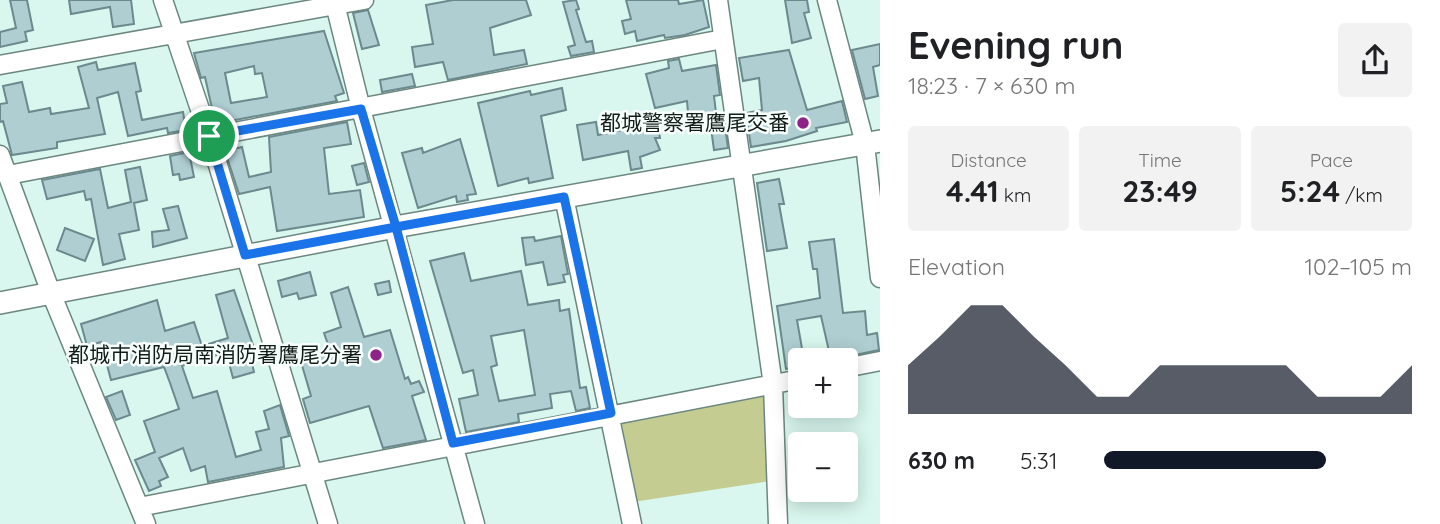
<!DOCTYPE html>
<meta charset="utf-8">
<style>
:root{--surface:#fff;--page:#f2f2f2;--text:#202124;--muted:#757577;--accent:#111827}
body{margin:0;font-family:Quicksand,"Noto Sans JP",sans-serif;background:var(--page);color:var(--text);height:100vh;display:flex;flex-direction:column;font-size:26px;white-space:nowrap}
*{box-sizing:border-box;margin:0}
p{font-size:23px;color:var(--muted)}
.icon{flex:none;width:38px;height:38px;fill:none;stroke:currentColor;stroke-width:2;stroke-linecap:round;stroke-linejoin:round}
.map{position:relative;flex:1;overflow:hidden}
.side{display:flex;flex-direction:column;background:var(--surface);width:560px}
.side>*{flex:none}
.buttons{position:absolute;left:788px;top:348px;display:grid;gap:14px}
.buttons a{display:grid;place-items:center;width:70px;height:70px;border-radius:7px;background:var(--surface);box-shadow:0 4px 18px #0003;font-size:35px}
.pin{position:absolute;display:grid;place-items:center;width:60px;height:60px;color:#fff;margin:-30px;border:4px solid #fff;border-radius:50%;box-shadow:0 2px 7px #0007}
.round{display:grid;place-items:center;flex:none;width:74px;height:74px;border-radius:7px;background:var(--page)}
.overview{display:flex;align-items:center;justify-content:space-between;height:119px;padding:0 28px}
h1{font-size:38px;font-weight:700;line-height:52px}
.metrics{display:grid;grid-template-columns:repeat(3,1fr);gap:10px;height:119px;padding:7px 28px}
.metrics div{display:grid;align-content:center;border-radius:7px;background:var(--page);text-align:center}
.metrics b{font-size:30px;font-weight:700}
.metrics small{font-size:19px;font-weight:400}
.metrics p{font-size:19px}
.chart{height:196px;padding:14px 28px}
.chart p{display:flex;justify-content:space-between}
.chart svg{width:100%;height:126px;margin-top:7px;fill:var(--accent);opacity:.7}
ul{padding:0 28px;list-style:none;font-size:23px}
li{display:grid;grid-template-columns:112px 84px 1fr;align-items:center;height:52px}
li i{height:18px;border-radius:9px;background:var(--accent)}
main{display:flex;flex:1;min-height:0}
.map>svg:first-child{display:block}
</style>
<main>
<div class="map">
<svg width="880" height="524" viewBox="0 0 880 524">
<rect width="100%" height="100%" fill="#d9f7ee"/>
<path fill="#c4cc92" d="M768 392 770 481 633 502 621 418Z"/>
<path fill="#afced2" stroke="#6c898d" stroke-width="2" fill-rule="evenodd" d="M10 0H27L33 30 25 32 27 41 0 47V32L16 28Z
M69 0H131L134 24 113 27 110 7 71 14Z
M453 0H526L531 15 490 28 494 55 524 50 527 64 448 80 443 62 415 67 412 47 433 44 426 5Z
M576 0 579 9 576 10 586 42 592 41 594 52 571 56 568 47 575 45 563 2Z
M626 0H678L679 4 703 0 709 27 685 35 665 38 664 35 637 41 635 31 625 34 622 21 631 19Z
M785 0H807L809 12 804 13 811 38 792 43Z
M368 10 379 45 362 49 353 13Z
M324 31 344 93 335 96 337 101 219 123 217 112 213 113 205 77 201 78 194 53ZM254 66 255 74 262 73 267 97 231 103 225 73Z
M880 44V65L873 67 878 96 865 99 852 50Z
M789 50 807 110 842 101 847 122 816 128 817 131 786 141 751 147 746 113 762 110 759 78 743 81 739 58Z
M679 59 682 71 716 65 720 95 714 96 717 121 689 124 687 101 655 108 646 74 669 68 668 61Z
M96 62 98 70 135 63 141 91 136 92 142 120 183 112 186 130 168 133 167 128 128 136 118 92 97 98 105 134 57 142V148L12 155 3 121 0 122V104L7 103 3 86 22 82 29 112 50 108 51 114 89 108 78 67Z
M412 74 415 86 382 92 380 80Z
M562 88 566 110 541 116 553 178 529 183 528 178 498 186 478 103 530 91 531 95Z
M634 114 635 119 656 115 660 138H655L660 150 640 157 642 168 631 170 628 151 583 160 577 125 596 122 598 135 623 130 620 118Z
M347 122 351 144 324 148 329 194 360 190 364 217 277 231 270 187 239 194 225 151 242 147 249 177 271 172 269 137Z
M725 126 728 148 714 150 711 128Z
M460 139 476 194 467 195 468 200 457 202 456 196 418 208 402 153 422 148 423 153Z
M189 152 194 177 180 180 179 174 173 175 170 156Z
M364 163 369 182 357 185 352 166Z
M140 167 147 200 134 203 139 230 119 234 125 259 103 265 91 199 86 200 84 191 47 199 42 180 100 169 108 208 131 202 125 170Z
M779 179 784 204H779L787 248 767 251 757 183Z
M178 206 187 238 153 247 152 232 169 230 163 209Z
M65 228 94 239 85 261 57 250Z
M561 236 568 274 563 275 565 282 548 285 543 262 526 265 522 238 534 237 535 241Z
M834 239 843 313 865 311 867 335 877 333 879 350 831 360 821 316 797 320 804 360H800V366L786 369 777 306 820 298 817 269H813L809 242Z
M464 253 471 281 521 271 528 305 559 300 560 311 569 309 580 388 586 387 590 408 576 411 571 391 550 394 552 408 518 414 519 422 466 432 459 399 478 395 473 370 463 373 430 261ZM524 330 535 395 499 401 491 367 497 365 491 336Z
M310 272 316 295 299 299 297 293 282 297 278 281Z
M389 281 391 292 378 295 375 284Z
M348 287 364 337 390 330 405 379 408 377 411 384 419 381 424 392 412 396 426 440 383 448 369 406 310 423 303 399 311 396 301 362 307 360 306 357 330 350 324 333 341 327 331 293Z
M234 290 253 345 248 346 254 372 233 378 226 352 182 366 193 398 217 391 236 457 261 450 256 432 269 429 264 411 280 405 289 436 281 438 284 467 208 482 205 466 191 471 183 448 159 458 168 477 159 481 161 486 149 491 135 460 155 452 144 421 179 409 170 383 164 367 111 380 101 342 87 346 81 324 157 300 165 331 194 322 202 346 228 338 216 295Z
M122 391 130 415 116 420 106 397Z"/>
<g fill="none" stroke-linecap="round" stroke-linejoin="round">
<g stroke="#6b877f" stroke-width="21">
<path id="minor" d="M163 0 209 136 328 524
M334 0 361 109 475 524
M718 0 773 385 778 524
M827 0 865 144 880 278
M0 65 364 0
M0 155 51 293 146 524
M8 175 723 39
M564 197 632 524
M845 368 880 361
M139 507 800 379"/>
</g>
<g stroke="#6b877f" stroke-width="24">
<path id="tertiary" d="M0 303 395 227 880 141"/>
</g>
<use href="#minor" stroke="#fff" stroke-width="18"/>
<use href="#tertiary" stroke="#fff" stroke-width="21"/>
</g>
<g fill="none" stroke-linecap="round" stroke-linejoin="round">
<g stroke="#fff" stroke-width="14">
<path id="route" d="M209 136 245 255 396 227 453 443 611 413 564 197 396 227 361 109 209 136"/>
</g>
<use href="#route" stroke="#1a73e8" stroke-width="9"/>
</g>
<g fill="#8f2488" stroke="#f8fefc" stroke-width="2.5">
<circle cx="803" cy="123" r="7"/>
<circle cx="376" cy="355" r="7"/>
</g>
<g text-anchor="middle" stroke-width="5" stroke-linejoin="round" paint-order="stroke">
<g font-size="21" fill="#121d1a" stroke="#f8fefc" text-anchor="end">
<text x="789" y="130">都城警察署鷹尾交番</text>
<text x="362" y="362">都城市消防局南消防署鷹尾分署</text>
</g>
</g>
</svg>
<div class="buttons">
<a>+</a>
<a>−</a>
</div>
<div class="pin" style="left:209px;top:136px;background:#1e9e55"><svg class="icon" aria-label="arrive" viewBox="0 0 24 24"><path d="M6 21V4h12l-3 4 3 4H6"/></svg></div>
</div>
<section class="side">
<div class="overview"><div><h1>Evening run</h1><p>18:23 · 7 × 630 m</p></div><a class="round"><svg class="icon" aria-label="share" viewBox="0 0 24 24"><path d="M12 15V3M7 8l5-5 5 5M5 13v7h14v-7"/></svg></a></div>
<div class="metrics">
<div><p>Distance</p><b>4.41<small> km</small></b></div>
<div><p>Time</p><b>23:49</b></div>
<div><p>Pace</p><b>5:24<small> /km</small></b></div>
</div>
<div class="chart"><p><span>Elevation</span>102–105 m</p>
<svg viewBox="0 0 160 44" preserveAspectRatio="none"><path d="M0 44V27L10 17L20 6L30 6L40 17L50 27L60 38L70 38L80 27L90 27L100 27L110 27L120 27L130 38L140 38L150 38L160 27V44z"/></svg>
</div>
<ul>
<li><b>630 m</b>5:31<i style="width:72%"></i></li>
</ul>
</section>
</main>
